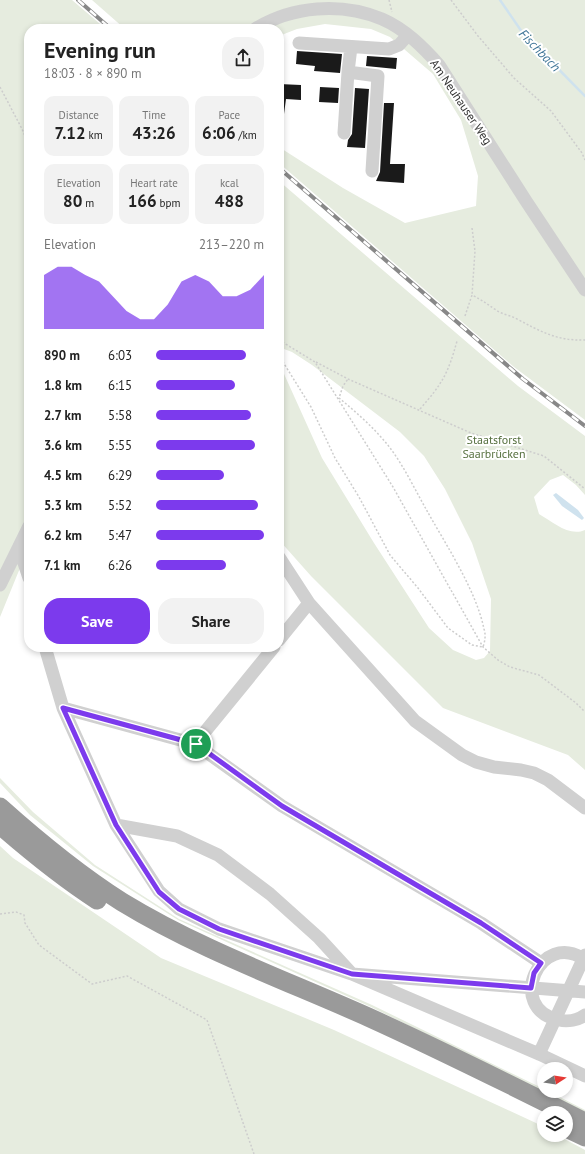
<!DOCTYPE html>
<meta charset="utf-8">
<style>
:root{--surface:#fff;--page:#f2f2f2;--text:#222;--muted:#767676;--accent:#7c3aed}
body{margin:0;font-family:"PT Sans",sans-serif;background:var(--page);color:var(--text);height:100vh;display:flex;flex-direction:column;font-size:15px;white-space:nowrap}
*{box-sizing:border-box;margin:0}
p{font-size:13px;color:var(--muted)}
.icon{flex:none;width:22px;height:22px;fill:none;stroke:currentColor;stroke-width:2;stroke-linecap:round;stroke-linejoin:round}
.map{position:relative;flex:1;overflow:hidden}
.sheet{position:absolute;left:24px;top:24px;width:260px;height:628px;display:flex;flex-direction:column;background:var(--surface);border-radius:16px;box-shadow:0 2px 6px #0003}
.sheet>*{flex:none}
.needle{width:26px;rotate:78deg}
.fabs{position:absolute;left:537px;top:1062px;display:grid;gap:8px}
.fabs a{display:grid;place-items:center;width:36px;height:36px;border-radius:50%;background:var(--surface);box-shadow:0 2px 6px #0003;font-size:20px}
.pin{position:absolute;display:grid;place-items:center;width:34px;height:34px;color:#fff;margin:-17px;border:2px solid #fff;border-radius:50%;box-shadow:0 1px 4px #0007}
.round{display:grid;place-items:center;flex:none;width:42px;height:42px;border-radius:16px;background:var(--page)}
.head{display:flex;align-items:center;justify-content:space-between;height:68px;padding:0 20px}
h1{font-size:22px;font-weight:800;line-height:30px}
.metrics{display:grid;grid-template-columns:repeat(3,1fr);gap:6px;height:68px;padding:4px 20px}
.metrics div{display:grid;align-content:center;border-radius:10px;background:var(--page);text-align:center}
.metrics b{font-size:17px;font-weight:800}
.metrics small{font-size:11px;font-weight:400}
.metrics p{font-size:11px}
.chart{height:112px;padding:8px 20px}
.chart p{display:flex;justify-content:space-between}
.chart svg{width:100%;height:72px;margin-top:4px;fill:var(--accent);opacity:.7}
.action{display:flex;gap:8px;margin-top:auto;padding:8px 20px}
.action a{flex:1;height:46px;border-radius:16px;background:var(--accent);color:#fff;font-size:16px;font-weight:800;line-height:46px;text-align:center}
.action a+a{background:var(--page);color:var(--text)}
ul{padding:0 20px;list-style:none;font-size:13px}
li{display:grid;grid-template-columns:64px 48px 1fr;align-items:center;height:30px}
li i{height:10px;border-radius:5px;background:var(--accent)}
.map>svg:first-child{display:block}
</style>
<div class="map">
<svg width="585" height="1154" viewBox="0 0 585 1154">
<rect width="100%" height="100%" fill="#fff"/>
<path fill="#e6ecdf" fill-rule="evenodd" d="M0 0H72L106 29H29V546L0 617Z
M92 0H585V420L514 367 279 163V147L343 188 405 223 476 206 478 176 461 120 433 74 390 37 371 29 325 24 297 29 279 36V29H125Z
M279 181 518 386 585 436V495L576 485 563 475 550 480 534 497 539 514C553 522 569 537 585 530V770L568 755 443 708 311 576 279 540ZM284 349 292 352 312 365 400 432 424 456 445 489 472 543 491 599 490 651 484 658 476 660 453 650 429 628 374 543 322 458 280 365 279 353Z
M0 778 33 812 95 865 179 919 372 1005 544 1089V1091H548L585 1110V1112L371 1007 178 920 93 866 30 815 0 783Z
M0 846 13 858 161 958 334 1030 536 1123 544 1128V1135H557L585 1150V1154H0Z"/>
<path fill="#cfe2ee" d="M556 493 578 510 584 518 582 520 562 506 553 495Z"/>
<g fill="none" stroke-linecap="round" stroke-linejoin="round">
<path stroke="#cfe2ee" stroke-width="2.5" d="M500 0 522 32 585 96"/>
</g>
<path fill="#1a1a1a" d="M297 51 342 54 340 73 314 71 315 66 296 64Z
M367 56 397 58 396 69 366 66Z
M279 84 301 85V100L286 99 284 114H279Z
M320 87 339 88 338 103 319 102Z
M355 88 369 89 365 148 347 147 348 140 352 134Z
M384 103H394L390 164H405L404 183 376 181 380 172Z"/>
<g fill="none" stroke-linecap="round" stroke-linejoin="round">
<path stroke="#cdcdcd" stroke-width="1.5" stroke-dasharray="2 2" stroke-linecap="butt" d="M389 0 392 12
M451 0 478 36 514 78 551 111 582 153 585 160
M0 87 22 129 29 145
M472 228 475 251 472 295
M465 316 472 295C482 300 487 304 496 310 501 314 509 315 515 318 540 331 556 341 585 340
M279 340 315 362 393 487 483 647 498 660 510 667 539 675 576 703 585 712
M279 346 283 362 311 407 335 458 359 497 390 555 418 588 448 628 472 645 483 647C485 641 486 635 484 629 476 590 446 545 426 509 414 488 403 464 387 444 373 427 356 412 339 398L343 386 348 379
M316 362 348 379 471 433 544 456 585 489
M420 409C442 384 448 374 457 341
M0 914 16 912 24 915 25 923 39 945 92 984 127 976 207 1020 254 1154"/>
<path stroke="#d0d0d0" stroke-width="13" d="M255 29C292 6 341 2 382 19 405 29 423 47 439 65L526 201 585 290
M299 43 389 49 399 45 408 35
M348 72 378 76 372 171
M344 133 348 72 351 47
M17 552 23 560 29 578
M279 557 309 603 415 721 462 755 476 762 494 767 521 770 534 773 548 780 585 808
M0 585 29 526
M279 640 309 603
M45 647 63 708 116 825 159 891 179 909 219 929 352 974 539 1054 585 1076
M63 708 195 744 282 806 481 923 541 963
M195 744 274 647
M116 825 177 836 218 855 270 894 319 938 352 974 585 992
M585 960C540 928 505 1009 559 1020 568 1022 578 1020 585 1015
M539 1054 585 955"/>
<path stroke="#9a9a9a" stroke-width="19" d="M0 807C38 841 78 874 122 902 199 949 285 980 368 1017 441 1050 513 1086 585 1122
M0 825C31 852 63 878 97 900
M566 1128 585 1137"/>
<g stroke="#888" stroke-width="4">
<path id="rail" d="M78 0 111 29
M279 168 523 379 585 426"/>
</g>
<use href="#rail" stroke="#fff" stroke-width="2.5" stroke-dasharray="8" stroke-linecap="butt"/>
</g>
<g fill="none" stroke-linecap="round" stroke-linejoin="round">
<g stroke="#fff" stroke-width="8">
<path id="route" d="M63 708 196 744 282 806 481 923 541 963 534 973 531 988 352 974 219 929 179 909 159 892 116 825Z"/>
</g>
<use href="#route" stroke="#7c3aed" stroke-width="5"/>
</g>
<g text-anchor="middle" stroke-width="4" stroke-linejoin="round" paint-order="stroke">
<g font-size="12" fill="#333" stroke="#fff">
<text transform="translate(461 102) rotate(56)" y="4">Am Neuhauser Weg</text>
</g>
<g font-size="12" fill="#56703f" stroke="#fff">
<text x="494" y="444">Staatsforst<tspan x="494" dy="14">Saarbrücken</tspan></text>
</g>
<g font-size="13" font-style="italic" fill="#3f7597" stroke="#fff">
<text transform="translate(540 50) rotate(46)" y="5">Fischbach</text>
</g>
</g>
</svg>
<div class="fabs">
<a><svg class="needle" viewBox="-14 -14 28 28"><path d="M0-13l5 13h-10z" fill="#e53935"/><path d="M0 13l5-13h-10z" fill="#767676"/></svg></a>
<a><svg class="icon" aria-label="layers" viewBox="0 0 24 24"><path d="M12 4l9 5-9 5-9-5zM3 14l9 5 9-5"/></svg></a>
</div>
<div class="pin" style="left:196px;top:744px;background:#1e9e55"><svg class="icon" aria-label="arrive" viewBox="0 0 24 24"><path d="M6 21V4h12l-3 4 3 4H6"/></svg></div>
<section class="sheet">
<div class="head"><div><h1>Evening run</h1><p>18:03 · 8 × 890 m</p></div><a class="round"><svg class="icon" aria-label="share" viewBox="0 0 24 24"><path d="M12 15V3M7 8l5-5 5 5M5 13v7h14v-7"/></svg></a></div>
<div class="metrics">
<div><p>Distance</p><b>7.12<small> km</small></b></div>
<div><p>Time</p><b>43:26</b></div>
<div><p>Pace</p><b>6:06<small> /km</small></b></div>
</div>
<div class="metrics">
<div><p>Elevation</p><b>80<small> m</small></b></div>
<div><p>Heart rate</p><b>166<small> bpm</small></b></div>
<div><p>kcal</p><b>488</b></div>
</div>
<div class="chart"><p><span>Elevation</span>213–220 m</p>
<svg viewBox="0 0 160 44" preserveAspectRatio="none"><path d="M0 44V11L10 6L20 6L30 11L40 15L50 24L60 33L70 38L80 38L90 29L100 15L110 11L120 15L130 24L140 24L150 20L160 11V44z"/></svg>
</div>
<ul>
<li><b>890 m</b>6:03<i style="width:83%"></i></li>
<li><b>1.8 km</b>6:15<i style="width:73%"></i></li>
<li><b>2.7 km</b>5:58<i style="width:88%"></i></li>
<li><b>3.6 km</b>5:55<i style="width:92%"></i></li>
<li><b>4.5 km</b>6:29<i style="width:63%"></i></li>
<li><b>5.3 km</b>5:52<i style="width:94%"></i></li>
<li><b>6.2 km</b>5:47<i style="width:100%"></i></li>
<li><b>7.1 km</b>6:26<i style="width:65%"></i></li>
</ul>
<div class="action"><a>Save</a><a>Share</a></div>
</section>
</div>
